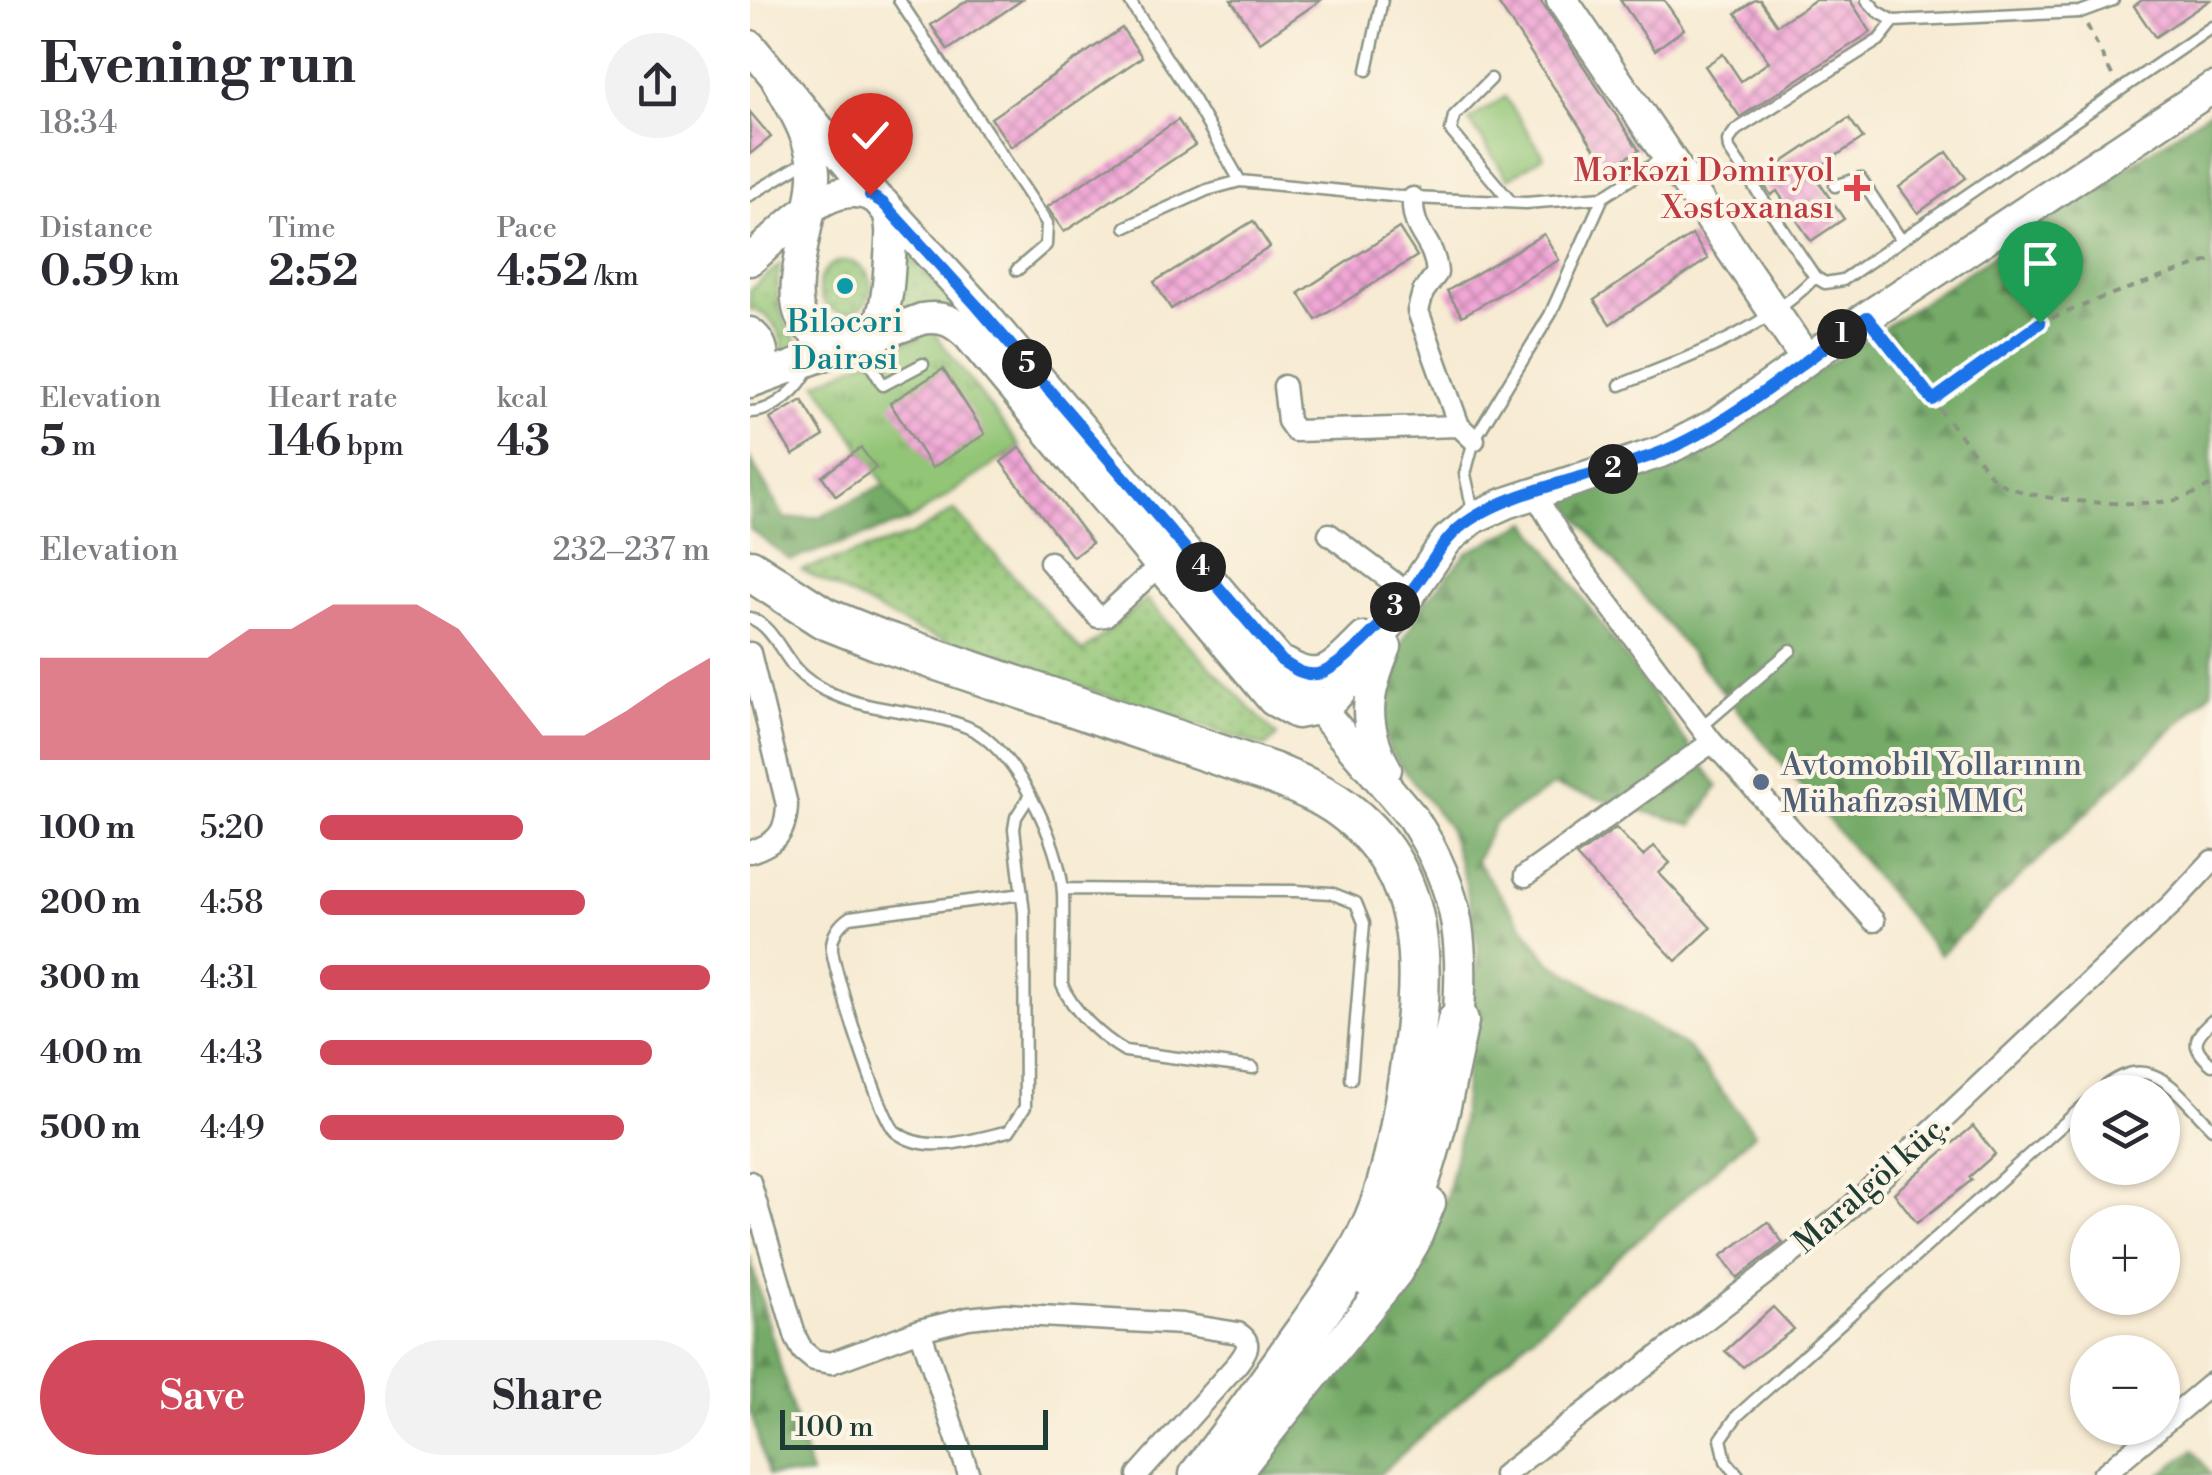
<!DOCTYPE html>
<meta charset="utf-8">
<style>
:root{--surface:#fff;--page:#f2f2f3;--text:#2b2b33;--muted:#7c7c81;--accent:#d1495b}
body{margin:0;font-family:"Libre Bodoni",serif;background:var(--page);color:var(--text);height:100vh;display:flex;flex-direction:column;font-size:38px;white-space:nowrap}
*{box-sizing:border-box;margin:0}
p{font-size:32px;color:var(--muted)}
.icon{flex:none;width:55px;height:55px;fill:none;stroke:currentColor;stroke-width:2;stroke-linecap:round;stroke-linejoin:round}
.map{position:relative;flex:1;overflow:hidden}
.panel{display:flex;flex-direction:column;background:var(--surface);width:750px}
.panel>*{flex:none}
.controls{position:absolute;left:1320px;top:1075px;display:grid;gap:20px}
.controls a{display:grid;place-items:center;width:110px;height:110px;border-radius:50%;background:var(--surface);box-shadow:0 2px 8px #0004;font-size:50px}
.scale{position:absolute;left:30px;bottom:25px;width:268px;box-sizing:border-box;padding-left:10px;border:5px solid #1f3d34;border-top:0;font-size:28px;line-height:35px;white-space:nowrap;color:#1f3d34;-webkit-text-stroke:8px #fcf5e5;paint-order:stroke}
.pin{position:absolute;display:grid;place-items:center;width:85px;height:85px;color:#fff;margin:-102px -42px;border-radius:50% 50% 50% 0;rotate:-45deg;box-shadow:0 0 10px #0007}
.pin .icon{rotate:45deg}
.km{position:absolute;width:50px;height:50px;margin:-25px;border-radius:50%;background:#222;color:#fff;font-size:28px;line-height:50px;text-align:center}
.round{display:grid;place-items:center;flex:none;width:105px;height:105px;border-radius:52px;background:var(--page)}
.head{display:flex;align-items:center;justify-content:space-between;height:170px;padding:0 40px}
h1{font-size:55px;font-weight:700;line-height:75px}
.figures{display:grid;grid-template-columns:repeat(3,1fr);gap:15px;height:170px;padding:10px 40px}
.figures div{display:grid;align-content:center}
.figures b{font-size:42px;font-weight:700}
.figures small{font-size:28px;font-weight:400}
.figures p{font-size:28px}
.chart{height:280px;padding:20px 40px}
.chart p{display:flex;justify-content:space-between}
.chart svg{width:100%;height:180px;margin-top:10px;fill:var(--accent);opacity:.7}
.action{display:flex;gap:20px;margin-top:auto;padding:20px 40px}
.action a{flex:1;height:115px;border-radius:60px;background:var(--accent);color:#fff;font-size:40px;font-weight:700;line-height:115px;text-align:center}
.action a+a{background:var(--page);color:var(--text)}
ul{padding:0 40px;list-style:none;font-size:32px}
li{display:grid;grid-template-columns:160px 120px 1fr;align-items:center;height:75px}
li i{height:25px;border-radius:12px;background:var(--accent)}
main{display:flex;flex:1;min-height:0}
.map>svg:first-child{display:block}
</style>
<main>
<section class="panel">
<div class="head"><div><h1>Evening run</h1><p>18:34</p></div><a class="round"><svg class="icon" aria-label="share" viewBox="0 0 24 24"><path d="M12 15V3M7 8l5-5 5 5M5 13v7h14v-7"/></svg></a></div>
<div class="figures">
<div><p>Distance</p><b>0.59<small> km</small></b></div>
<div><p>Time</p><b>2:52</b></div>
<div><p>Pace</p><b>4:52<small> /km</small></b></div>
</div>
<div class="figures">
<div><p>Elevation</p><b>5<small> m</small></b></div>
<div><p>Heart rate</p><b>146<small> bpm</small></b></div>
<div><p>kcal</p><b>43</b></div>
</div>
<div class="chart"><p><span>Elevation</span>232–237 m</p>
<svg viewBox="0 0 160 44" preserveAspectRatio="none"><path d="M0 44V19L10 19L20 19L30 19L40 19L50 12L60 12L70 6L80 6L90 6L100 12L110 25L120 38L130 38L140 32L150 25L160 19V44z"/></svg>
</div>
<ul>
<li><b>100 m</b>5:20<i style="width:52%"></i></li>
<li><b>200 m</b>4:58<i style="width:68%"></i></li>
<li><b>300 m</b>4:31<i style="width:100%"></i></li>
<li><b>400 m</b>4:43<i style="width:85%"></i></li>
<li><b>500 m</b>4:49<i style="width:78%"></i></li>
</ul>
<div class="action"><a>Save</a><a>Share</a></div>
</section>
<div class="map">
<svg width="1462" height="1475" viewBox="0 0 1462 1475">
<defs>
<pattern id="grass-dots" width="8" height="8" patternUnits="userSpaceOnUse" patternTransform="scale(2.5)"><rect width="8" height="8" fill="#92c576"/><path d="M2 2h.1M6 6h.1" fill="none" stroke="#77a162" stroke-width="1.8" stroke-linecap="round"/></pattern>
<pattern id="forest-firs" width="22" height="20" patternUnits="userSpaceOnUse" patternTransform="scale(2.5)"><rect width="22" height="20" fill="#75aa67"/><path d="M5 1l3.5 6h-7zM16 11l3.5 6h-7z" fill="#5f8c56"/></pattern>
<pattern id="park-tufts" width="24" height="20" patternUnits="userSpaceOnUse" patternTransform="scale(2.5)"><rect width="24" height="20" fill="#92c576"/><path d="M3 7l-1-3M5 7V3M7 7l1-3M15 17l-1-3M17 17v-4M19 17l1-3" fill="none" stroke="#77a162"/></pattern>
<pattern id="building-cross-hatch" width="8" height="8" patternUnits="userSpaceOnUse" patternTransform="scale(2.5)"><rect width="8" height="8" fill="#f1a6d6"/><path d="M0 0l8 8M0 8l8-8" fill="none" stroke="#c388ae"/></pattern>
</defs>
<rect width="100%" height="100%" fill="#fcf5e5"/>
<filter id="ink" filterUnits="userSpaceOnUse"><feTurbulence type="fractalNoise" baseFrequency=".01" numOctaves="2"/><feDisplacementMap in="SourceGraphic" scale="20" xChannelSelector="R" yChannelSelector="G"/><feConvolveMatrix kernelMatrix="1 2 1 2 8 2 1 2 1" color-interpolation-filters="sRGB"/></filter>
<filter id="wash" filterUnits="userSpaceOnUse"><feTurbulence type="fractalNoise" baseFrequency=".0048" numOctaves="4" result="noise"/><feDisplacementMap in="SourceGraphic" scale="40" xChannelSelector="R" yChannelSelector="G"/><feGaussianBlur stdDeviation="2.25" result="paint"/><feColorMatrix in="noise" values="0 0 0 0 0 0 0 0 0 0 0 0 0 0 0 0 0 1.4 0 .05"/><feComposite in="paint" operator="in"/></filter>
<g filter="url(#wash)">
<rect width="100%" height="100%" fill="#f7ebd3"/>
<path fill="url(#grass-dots)" stroke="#588155" stroke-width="2.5" d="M151 246 211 312 139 318Z
M69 287a26 26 0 1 1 52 0a26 26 0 1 1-52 0Z
M30 264C22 303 31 321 55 352L34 358C32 334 24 315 0 309V290Z
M204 510 332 652 396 600 527 736 515 747 251 661 164 629 52 570 162 535Z"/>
<path fill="url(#forest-firs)" stroke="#4a744e" stroke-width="2.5" d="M1462 110V691L1190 955 812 498 981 436 1049 384Z
M0 459 35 519 68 517 136 484 159 521 40 560 0 529Z
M778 522 968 786 943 825 803 786 744 824 726 861 799 961 939 1049 1005 1133 629 1475H501L678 1244 697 1194 710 1134 728 948 715 880 698 827 639 750 629 718 630 683 673 604 718 552Z
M0 1256 1 1262 61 1475H18L0 1409Z
M1443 1450 1462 1475H1410Z"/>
<path fill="url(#park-tufts)" stroke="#588155" stroke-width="2.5" d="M182 330 270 447 159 521 67 383Z"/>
<path fill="#92c576" stroke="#588155" stroke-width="2.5" d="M755 97 794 156 758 179 719 120Z"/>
<g id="blocks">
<path fill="url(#building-cross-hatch)" d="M218 0H272L198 50 181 25Z
M481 0H571L510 42Z
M746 0H790L889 150 858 169Z
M870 0H914L934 29 905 50Z
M1005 0H1010L1027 25 1065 0H1100L1121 32 990 117 955 66 973 54 991 81 1019 62 986 13Z
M1392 0H1460L1405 37 1384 6Z
M372 28 392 57 261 147 241 118Z
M0 112 21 137 0 154Z
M1099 118 1113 138 1062 172 1094 219 1061 241 1027 191 1021 195 1009 178Z
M428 120 445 145 314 232 297 207Z
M1197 152 1216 178 1168 213 1149 187Z
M503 221 520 247 421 309 404 282Z
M649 228 667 256 566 320 549 293Z
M794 234 809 260 712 316 697 291Z
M942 235 958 259 860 324 844 300Z
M193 369 235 434 182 468 140 403Z
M52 400 74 436 43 455 20 419Z
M270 447 342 543 323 557 251 462Z
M111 448 126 468 86 496 72 476Z
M866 828 893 856 904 846 920 863 909 873 961 928 926 961 826 856Z
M1223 1126 1245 1154 1219 1177 1222 1180 1167 1223 1144 1193Z
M1018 1222 1033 1243 987 1278 971 1256Z
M1023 1307 1044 1329 993 1367 975 1351Z"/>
</g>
</g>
<g filter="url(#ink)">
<use href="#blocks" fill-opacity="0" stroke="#8b9484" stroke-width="2.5"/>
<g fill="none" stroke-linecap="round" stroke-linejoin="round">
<g stroke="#8b9484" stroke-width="15">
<path id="lane" d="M149 0 297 223 296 245 267 270
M379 0 443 99 490 181
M1117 0 1127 11 1144 21 1330 12 1363 0
M617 70 632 0
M741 79 704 116 701 131 761 202
M1085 186 1110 178 1151 240
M0 195 55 162
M376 227 457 190 490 181 663 198 776 203 853 197 913 158
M1065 277 1075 283 1093 280 1462 27
M110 347 133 385 173 364
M870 385C939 357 1013 332 1065 277L979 149 978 141 986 130 1129 40 1144 21
M0 412C24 412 50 388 59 367
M723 511 715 474 724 440 800 315 853 197
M0 618C21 625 31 652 45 668 55 680 69 688 83 694 126 713 174 710 217 727 265 746 310 843 313 893 314 924 312 955 312 985 323 1011 351 1037 375 1051L503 1068
M951 727 1041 650
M313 889 546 891 581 893 606 903 614 923 601 1079
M272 894 100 917C89 924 81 936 82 949 84 972 131 1121 146 1132 177 1156 225 1139 259 1131L275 1107 274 913 264 829 266 817 280 795
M1462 1021C1442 1039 1441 1047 1462 1065
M1349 1092C1400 1046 1425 1091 1462 1128
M988 1475 976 1461 971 1439 987 1416 1338 1102"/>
</g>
<g stroke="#8b9484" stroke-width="25">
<path id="street" d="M663 198C661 235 684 237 687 273L673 292 668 311 709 426
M534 386 538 421 545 431 709 426 724 440
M784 493 819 551 962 742 1124 921
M579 534 659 594
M300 562 348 617 355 616 410 565
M0 653 37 805C36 833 27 843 0 852
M775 876 962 742
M0 1182 46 1338 53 1351 64 1360 81 1363 170 1330 218 1318 255 1314 432 1324 488 1333C503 1342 497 1351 488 1363L388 1475
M170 1330 219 1475
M1412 1425 1462 1383
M754 1475 1093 1214 1422 904 1462 861
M1353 1475 1409 1428"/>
</g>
<g stroke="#8b9484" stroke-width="35">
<path id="secondary" d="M812 0 1056 359
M0 46 138 212C143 227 141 242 140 258 138 289 138 343 95 342 80 342 64 334 55 323 31 295 66 210 64 172 61 136 44 110 27 80
M0 260C34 232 86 166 133 203L227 306 662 817C714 896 714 948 707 1040
M0 333C18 347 15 367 0 381
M0 382 172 319C193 315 205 322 219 336L523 700 547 713 572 708 585 697 609 669 697 540 725 517 756 503 914 451 966 424 1117 317 1462 88
M636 647C616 694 611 723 636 769
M536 664C574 687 587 664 614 638
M484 1475 647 1272 664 1243 680 1203"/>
</g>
<g stroke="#8b9484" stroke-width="45">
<path id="highway" d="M0 570 74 618 129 640 522 773C545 783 569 792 590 807 684 875 674 977 659 1077 650 1132 642 1189 616 1238 596 1277 570 1311 545 1346 514 1390 483 1433 450 1475
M620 1276C675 1201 689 1110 708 1021"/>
</g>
<path stroke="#8b9484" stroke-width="4" stroke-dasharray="8 8" stroke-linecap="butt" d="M1337 25 1364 79
M1130 333 1244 479C1277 504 1385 507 1426 500 1438 497 1451 490 1462 485
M1183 399 1290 323 1356 296 1462 260"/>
<use href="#lane" stroke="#fff" stroke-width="10"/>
<use href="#street" stroke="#fff" stroke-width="20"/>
<use href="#secondary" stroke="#fff" stroke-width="30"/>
<use href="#highway" stroke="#fff" stroke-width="40"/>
</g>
</g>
<g fill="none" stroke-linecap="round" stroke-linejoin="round" filter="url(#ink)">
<g stroke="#fff" stroke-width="20">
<path id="route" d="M120 195 133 203 227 306 532 661C543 668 553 676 567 674 589 671 641 614 658 595 678 572 689 543 714 524 764 487 855 475 914 451 982 423 1055 359 1117 317L1183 400 1290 323"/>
</g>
<use href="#route" stroke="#1a73e8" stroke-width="12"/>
</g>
<path fill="#e0444e" stroke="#fcf5e5" stroke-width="4" d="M1102 173h10v10h10v10h-10v10h-10v-10h-10v-10h10z"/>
<circle fill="#0f9aa8" stroke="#fcf5e5" stroke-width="4" cx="95" cy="286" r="10"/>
<circle fill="#5c6f8a" stroke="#fcf5e5" stroke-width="4" cx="1011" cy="782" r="10"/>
<g text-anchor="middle" stroke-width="8" stroke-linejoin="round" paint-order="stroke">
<g font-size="32" fill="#be3a42" stroke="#fcf5e5" text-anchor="end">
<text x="1084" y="181">Mərkəzi Dəmiryol<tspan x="1084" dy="37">Xəstəxanası</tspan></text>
</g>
<g font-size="32" fill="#0d838f" stroke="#fcf5e5">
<text x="95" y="332">Biləcəri<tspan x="95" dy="37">Dairəsi</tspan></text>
</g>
<g font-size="32" fill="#4e5e75" stroke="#fcf5e5" text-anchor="start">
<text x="1031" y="775">Avtomobil Yollarının<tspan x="1031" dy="37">Mühafizəsi MMC</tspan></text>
</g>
<g font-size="32" fill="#1f3d34" stroke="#fcf5e5">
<text transform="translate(1121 1183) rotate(-41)" y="11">Maralgöl küç.</text>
</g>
</g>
</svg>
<div class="controls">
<a><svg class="icon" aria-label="layers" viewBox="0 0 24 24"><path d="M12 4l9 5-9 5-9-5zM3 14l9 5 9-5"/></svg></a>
<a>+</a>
<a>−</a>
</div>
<div class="scale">100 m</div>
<div class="pin" style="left:1290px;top:323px;background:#1e9e55"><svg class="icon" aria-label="arrive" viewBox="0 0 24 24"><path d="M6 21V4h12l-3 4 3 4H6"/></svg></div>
<div class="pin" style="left:120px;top:195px;background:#d93025"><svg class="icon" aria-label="check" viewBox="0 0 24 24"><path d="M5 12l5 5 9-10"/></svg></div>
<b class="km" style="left:1092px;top:334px">1</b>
<b class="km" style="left:863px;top:469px">2</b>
<b class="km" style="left:645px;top:607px">3</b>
<b class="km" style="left:451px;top:567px">4</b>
<b class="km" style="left:277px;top:364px">5</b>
</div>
</main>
